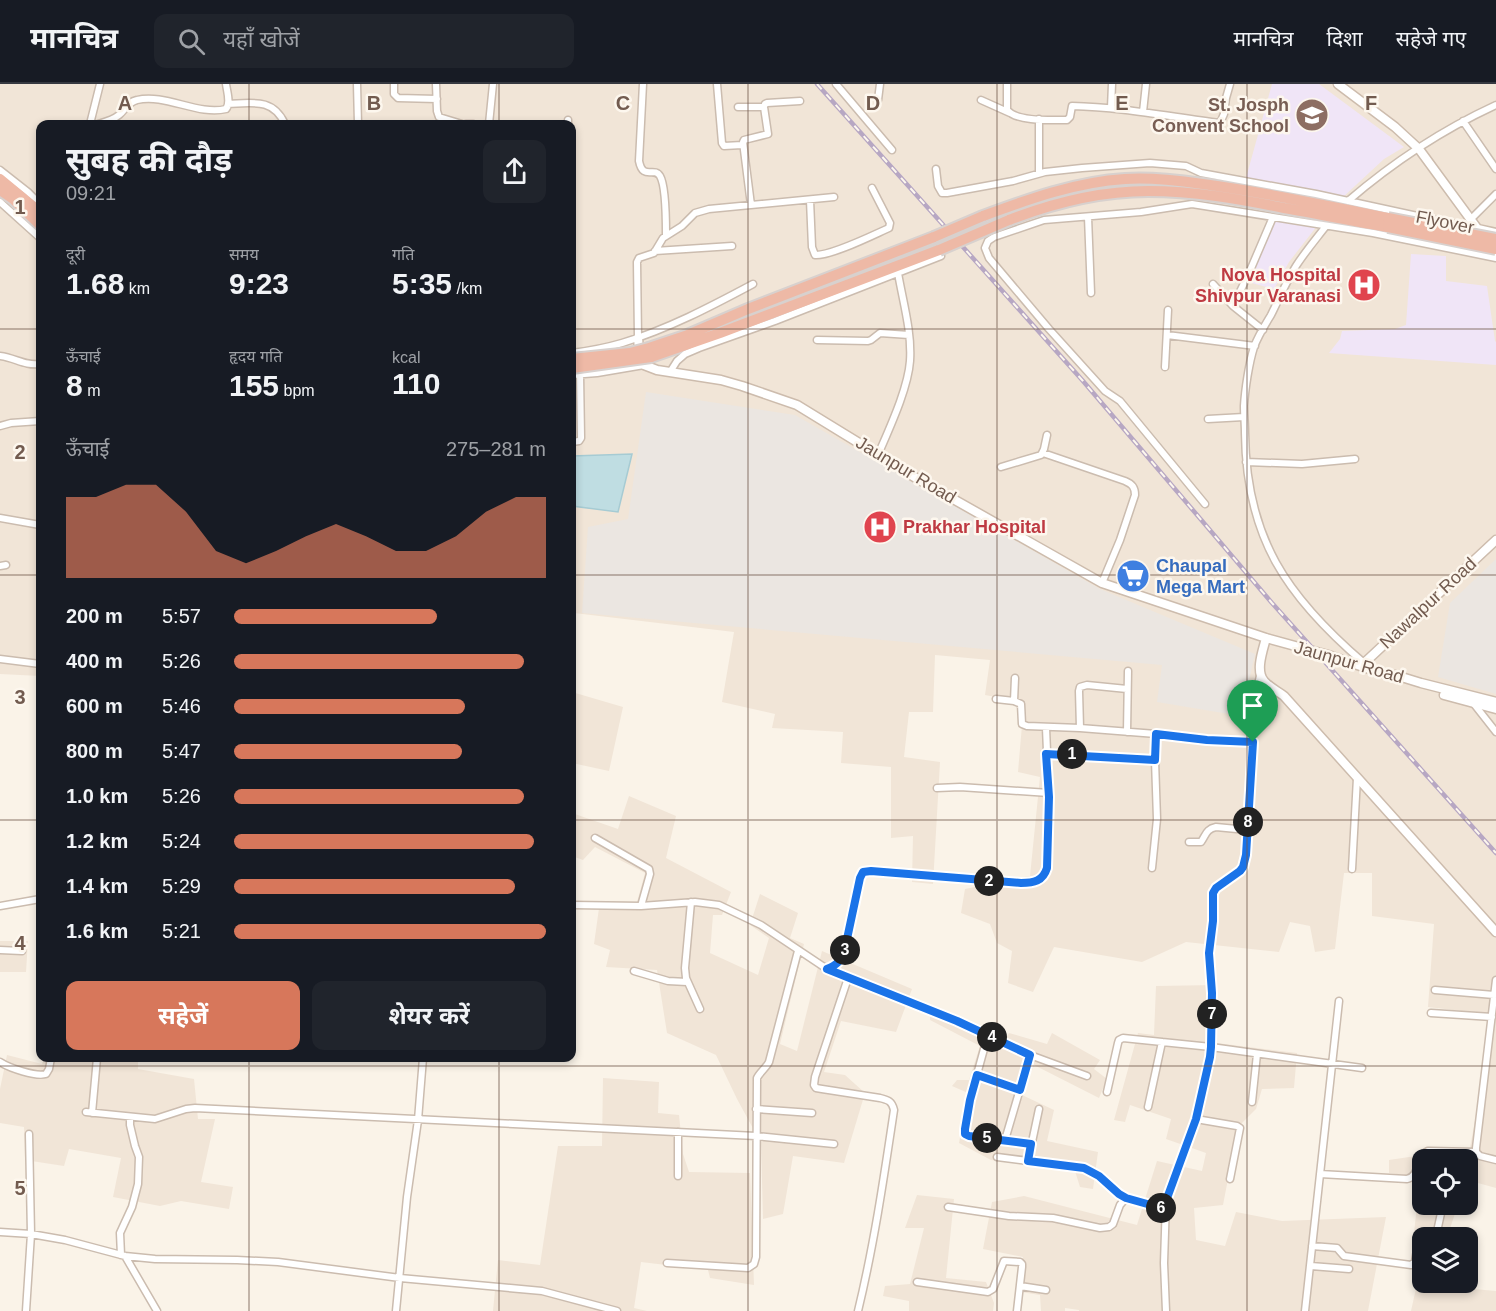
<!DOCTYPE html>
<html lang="hi">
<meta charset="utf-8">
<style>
:root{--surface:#171b24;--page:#20242c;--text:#f1f3f6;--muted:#9ea1a6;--line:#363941;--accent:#d7775b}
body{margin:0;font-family:Helvetica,"Noto Sans Devanagari",sans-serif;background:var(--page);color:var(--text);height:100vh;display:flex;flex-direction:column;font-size:22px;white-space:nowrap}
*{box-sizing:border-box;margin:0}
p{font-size:20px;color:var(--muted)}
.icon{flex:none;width:33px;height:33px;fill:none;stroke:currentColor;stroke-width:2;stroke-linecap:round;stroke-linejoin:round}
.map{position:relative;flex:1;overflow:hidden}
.details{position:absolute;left:36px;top:36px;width:540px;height:942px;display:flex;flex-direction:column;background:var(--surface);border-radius:12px;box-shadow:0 3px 9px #0003}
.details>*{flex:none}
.tools{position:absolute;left:1412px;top:1065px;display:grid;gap:12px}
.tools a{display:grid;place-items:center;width:66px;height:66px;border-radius:12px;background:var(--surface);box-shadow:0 3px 9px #0003;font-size:30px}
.pin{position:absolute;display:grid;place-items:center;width:51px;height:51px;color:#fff;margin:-62px -26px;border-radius:50% 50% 50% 0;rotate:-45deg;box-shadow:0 0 6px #0007}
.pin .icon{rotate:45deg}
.km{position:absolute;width:30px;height:30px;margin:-15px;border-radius:50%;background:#222;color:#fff;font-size:16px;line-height:30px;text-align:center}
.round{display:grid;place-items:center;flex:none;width:63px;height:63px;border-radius:12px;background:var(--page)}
.overview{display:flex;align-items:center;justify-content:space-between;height:102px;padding:0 30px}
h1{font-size:33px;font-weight:700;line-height:45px}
.stats{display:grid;grid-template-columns:repeat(3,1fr);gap:9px;height:102px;padding:6px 30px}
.stats div{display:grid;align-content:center}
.stats b{font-size:30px;font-weight:700}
.stats small{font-size:16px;font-weight:400}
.stats p{font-size:16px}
.chart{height:168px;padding:12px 30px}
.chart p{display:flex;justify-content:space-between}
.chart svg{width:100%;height:108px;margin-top:6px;fill:var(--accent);opacity:.7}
.cta{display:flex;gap:12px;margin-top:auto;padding:12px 30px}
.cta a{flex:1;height:69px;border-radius:12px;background:var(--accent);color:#fff;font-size:24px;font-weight:700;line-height:69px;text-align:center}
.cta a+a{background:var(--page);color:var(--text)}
ul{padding:0 30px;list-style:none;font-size:20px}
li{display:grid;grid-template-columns:96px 72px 1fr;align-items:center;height:45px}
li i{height:15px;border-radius:8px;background:var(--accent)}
header{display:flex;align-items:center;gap:36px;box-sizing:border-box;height:84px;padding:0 30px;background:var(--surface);border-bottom:2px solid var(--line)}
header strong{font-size:28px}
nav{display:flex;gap:33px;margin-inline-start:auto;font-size:21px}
.search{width:420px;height:54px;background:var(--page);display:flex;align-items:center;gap:15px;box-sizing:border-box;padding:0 21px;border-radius:12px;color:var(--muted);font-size:22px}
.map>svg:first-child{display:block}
</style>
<header>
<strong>मानचित्र</strong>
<div class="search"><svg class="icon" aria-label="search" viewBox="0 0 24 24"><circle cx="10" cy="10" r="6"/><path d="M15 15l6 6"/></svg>यहाँ खोजें</div>
<nav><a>मानचित्र</a><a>दिशा</a><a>सहेजे गए</a></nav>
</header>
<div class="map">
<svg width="1496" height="1227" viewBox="0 0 1496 1227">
<rect width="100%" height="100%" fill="#faf3e8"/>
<path fill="#f1e5d7" d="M0 0H1496V1104L1467 1096V1076H1422V1120L1458 1121 1447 1153 1422 1154V1170L1412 1168 1420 1093 1389 1089V1076L1470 1064 1494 931 1428 923 1434 840 1372 832V789H1344L1335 865 1315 868 1310 842 1290 838 1279 868 1186 858 1142 878 1054 863 1033 908 1008 899 1012 867 997 859 990 840 961 829 965 805 1030 792 1040 693 1018 688 1024 618 985 611 990 576 935 571 933 628H909L904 673 940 678 933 800 912 798 913 752 891 754V683L841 679 843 648 772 644 775 630 722 618 734 548 574 529 572 546V40H40V592L0 590Z
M572 608 623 623 609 687 572 679Z
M629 712 676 732 666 774 731 808 722 831H713L710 869 758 891 769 854 750 841 760 810 798 829 790 854 804 860 780 960 797 967 822 867 912 905 896 948 841 937 824 988 845 991 865 1009 844 1079 793 1072 783 1130 763 1135 761 1059 737 1015 716 971 667 949 657 886 606 883 610 866 594 860 600 817 637 818 645 789 595 763 583 776 572 772V729L618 745Z
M0 857H28L26 888H0Z
M1216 901 1217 959 1297 969 1294 1004 1262 1005 1256 1025 1238 1043 1223 1121 1194 1124 1196 1156 1225 1162 1236 1128 1282 1137 1386 1133 1368 1227H1079V1226L1065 1224V1227H1041L1040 1211 1015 1207 1023 1173 983 1165 992 1118 1024 1112 1137 1141 1157 1077 1202 1087 1206 1069 1166 1055 1171 1035 1130 1021 1125 1038 1114 1036 1138 949 1154 951 1156 902Z
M930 920 1006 954 1009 949 1047 960 1052 949 1100 976 1094 985 1107 995 1099 1014 1034 981 1022 1011 1054 1026 1047 1057 1098 1068 1093 1105 1080 1103 1075 1087 991 1076 959 1059 968 1009 952 1002 957 996H969L980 962 930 936Z
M7 971 42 980 44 974H138V985L194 995 198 1035H215L201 1098 233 1103 229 1125 181 1117 160 1122 113 1113 121 1074 69 1065 64 1082 25 1076 24 1043 0 1039V1005Z
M603 994 659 998 658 1029 679 1031 683 1070 689 1088 750 1089 754 1201 710 1194 708 1186 641 1178 634 1224 647 1227H493L498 1176 540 1181 558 1062H602Z
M917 1111 954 1115 946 1194 986 1198 994 1219 993 1227H909V1217L883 1212 885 1202 910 1200 924 1144H905Z
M1417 1200 1496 1207V1227H1411Z"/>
<path fill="#ebe6e1" d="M646 308 795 331 1100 505 1255 570 1241 632 1157 618 1162 581 582 529 588 443 628 435Z
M1496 475V610L1438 593 1450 519Z"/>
<path fill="#f0e5f7" d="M1272 0H1319L1404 63 1384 75 1342 114 1246 94Z
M1271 134 1317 142 1289 178 1274 205 1248 198Z
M1411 170 1446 172V197L1487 202 1495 257 1496 258V281L1329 269 1340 255 1342 247 1395 245 1406 241Z"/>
<path fill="#bfdde2" stroke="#a6cbd3" stroke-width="1.5" d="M632 370 618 428 572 422V372Z"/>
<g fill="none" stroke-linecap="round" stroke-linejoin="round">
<g stroke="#cbbcaf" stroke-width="9">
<path id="street" d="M357 0 358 40
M394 0V10L398 14 437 15
M436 0 437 27 439 33 462 40
M643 0 639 77C643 97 654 82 660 92 666 102 666 138 666 151
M717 0 722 59 724 62 742 61
M836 0 892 66
M1007 0V26C1017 38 1052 36 1067 36L1070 33 1072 22C1122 23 1171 33 1220 39L1224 30 1226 14 1230 0
M878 16 880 0
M981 16 1010 29
M228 20C253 19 273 14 285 40
M738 23H764
M1111 24 1112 0
M1143 28 1146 0
M1463 37 1496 85
M90 40 100 0
M98 40C105 38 113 36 119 31 126 25 128 18 137 16 165 9 198 32 226 25 231 19 227 8 226 0
M466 40H473
M489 40 493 0
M568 40V36
M936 85 938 102 942 109H947L1013 97 1045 88 1082 84 1150 79 1186 82 1201 89 1316 110 1477 145
M0 86 28 108 40 120
M1039 89V35
M810 116 812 163 815 171C831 172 871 152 889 144L890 139 872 104
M1348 117C1391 80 1444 45 1496 21
M0 118 40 154
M751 121 743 58 744 56 768 50 764 23 765 20 767 19 800 17
M1088 133 1091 209
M1471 135 1496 110
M1326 142C1316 155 1305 168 1296 182 1286 198 1279 215 1271 231 1265 241 1258 252 1254 263 1249 279 1245 305 1244 322 1244 331 1245 340 1245 349 1246 454 1287 513 1364 579
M655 167 732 162
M1213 200 1233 222 1263 246
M1233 222 1249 189 1273 133
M1167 251 1255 262
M638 254 637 178 639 174 654 169 663 154 682 142 695 129 709 125 834 113
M817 256 868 257 871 256 880 249 909 251
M572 269C588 267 605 264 622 259 668 245 710 223 753 200
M0 272C16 274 24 282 40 280
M1165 283 1168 226
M670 288 677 277 685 270 699 264 775 237 941 172
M572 291 597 289 644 281
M1208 335 1244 333
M0 342 11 339 40 337
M572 358 579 357 581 354 580 290
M1043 369 1125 397C1132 400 1135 403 1135 411L1120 456 1102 499
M878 371C889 345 908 305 910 277 912 248 903 218 898 189
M1246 378 1302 380 1355 375
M1001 383 1041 371 1044 365 1047 351
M1205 420 1120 317 1105 307 1049 245 989 174 985 164 988 157 994 153 1044 136 1141 128 1192 120 1373 149 1496 174
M0 434 40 441
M0 482 6 481
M0 575 40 580
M996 615 1014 617 1021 620 1022 640 1027 642 1080 644 1156 650 1207 656 1253 658
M1014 617 1015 594
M1474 620 1496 648
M1080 644 1079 607 1080 603 1087 601 1127 605
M1127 648 1128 587
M1046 670 1155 676
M937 704 960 703 1049 709
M595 754 649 785 650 790 641 822
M1189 758H1201C1206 751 1206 745 1216 743L1247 746
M1152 784 1157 735 1155 676 1156 650
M1352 785 1357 694
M691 818 685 884 686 894 700 925
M572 821 641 822 695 818 719 821 761 841 827 885 957 937 1030 971 1087 992
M0 822 40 815
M0 866 22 867
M827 885C836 881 840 878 844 869L860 794 863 788 871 787 1021 799C1034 799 1043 797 1047 784L1049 713 1046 644
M634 887 668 897 687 898
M848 894 815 993 814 1001 816 1004 822 1005 880 1014C888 1016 892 1017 894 1026 884 1093 874 1161 858 1227
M1496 896 1476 1064V1068L1480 1072 1496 1076
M1435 906 1494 911
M1431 929 1492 933
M984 965 970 1016 965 1045V1050L969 1052 1031 1060
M0 978C9 984 36 993 46 990L49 985 51 974
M977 991 1020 1006
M1107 1008 1118 959 1119 956 1123 954 1211 963 1362 984
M1252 1018 1257 970
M1148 1023 1162 958
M756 1025 812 1029
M86 1028 155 1035 186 1025 195 1024 756 1052 834 1060
M92 1029 97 974
M1196 1035 1237 1042 1240 1044 1230 1095
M678 1048V1092
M29 1050 31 1150 65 1156 125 1172 155 1175 237 1176 278 1178 400 1194 542 1207 617 1227
M1005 1056 1030 971
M997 1073 1084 1084 1099 1092 1119 1110 1126 1114 1165 1125
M1028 1077 1039 1025
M1320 1090 1407 1095C1422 1091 1414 1073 1428 1067L1476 1068
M948 1123 1009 1132 1053 1134 1100 1144 1109 1143 1113 1140 1120 1121 1126 1114
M1438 1143 1443 1120
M0 1148 31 1150 26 1227
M1312 1162 1337 1164 1344 1172 1411 1181 1415 1178 1417 1166H1422
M121 1171 120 1149 132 1123 138 1100 139 1073 135 1062 130 1041V1033
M125 1172 157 1227
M667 1179 748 1184 754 1180 756 1173 757 994C760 988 766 984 769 978L798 867
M1311 1182 1349 1185
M917 1198 988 1208 993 1205 1004 1177 1020 1178 1022 1180V1183L1017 1227
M1020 1202 1046 1206
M396 1227 407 1113 418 1036 423 974
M1166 1227 1164 1179 1166 1117 1196 1035 1211 963 1212 909 1209 869 1213 837V809L1216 804 1240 787 1243 783 1246 771 1255 613 1260 592
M1305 1227 1339 917"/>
</g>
<g stroke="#cdbcad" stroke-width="11">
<path id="secondary" d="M1338 0 1395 43 1419 65 1496 170
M1478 145 1496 149
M638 254 640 277 644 281 657 286 721 296 742 302 797 321 916 394 1102 499 1266 554 1328 571 1387 591H1395L1421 599 1496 618
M1266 554C1263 566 1255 587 1264 597 1270 604 1278 607 1284 612L1496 848
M1361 582 1496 456
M1444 611 1496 625"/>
</g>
<g stroke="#d8d1ce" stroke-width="14">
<path id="highway" d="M0 95 40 128
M0 106 12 114 40 141
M983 132C1029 115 1076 98 1125 95 1155 93 1187 98 1217 102 1274 110 1331 123 1388 134
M1009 136C1053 119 1100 107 1148 107 1194 107 1239 115 1284 124 1319 130 1353 137 1388 143
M649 264 685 252 748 225 934 153
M651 273 720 249 939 166"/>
</g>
<use href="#street" stroke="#fff" stroke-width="6"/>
<use href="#secondary" stroke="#fff" stroke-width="8"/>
<use href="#highway" stroke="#eeb9a6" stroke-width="10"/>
<g stroke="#b7a7c3" stroke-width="4.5">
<path id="rail" d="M817 0 1083 297 1272 519 1496 769"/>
</g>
<use href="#rail" stroke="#fdf7ee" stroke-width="2" stroke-dasharray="7" stroke-linecap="butt"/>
<g stroke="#d8d1ce" stroke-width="14" stroke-linecap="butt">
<path id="highway-bridge" d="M1388 134 1496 155
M1388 143 1496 165
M934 153 983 132
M939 166 1009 136
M572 275 630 269 649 264
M572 284 651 273"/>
</g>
<use href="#highway-bridge" stroke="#eeb9a6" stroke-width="10"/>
</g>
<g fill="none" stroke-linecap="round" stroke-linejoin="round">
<g stroke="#fff" stroke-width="12">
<path id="route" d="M1156 650 1207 656 1253 658 1246 771 1243 783 1240 787 1216 804 1213 809V837L1209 869 1212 909 1211 963 1210 973 1196 1035 1166 1117 1165 1125 1126 1114 1119 1110 1099 1092 1084 1084 1028 1077 1031 1060 969 1052 965 1050V1045L970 1016 977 991 1020 1006 1030 971 957 937 827 885C836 881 840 878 844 869L860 794 863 788 871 787 1021 799C1034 799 1043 797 1047 784L1049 713 1046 670 1155 676Z"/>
</g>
<use href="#route" stroke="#1a73e8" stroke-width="8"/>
</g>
<path fill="none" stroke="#725b4f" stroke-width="1.5" stroke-opacity="0.55" d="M249 0V40M499 0V40M748 0V1227M997 0V1227M1247 0V1227M0 245H40M572 245H1496M0 491H40M572 491H1496M0 736H40M572 736H1496M249 974V1227M499 974V1227M0 982H1496"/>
<defs>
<g id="school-disc" transform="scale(1.725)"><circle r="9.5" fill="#8d6e63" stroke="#fdf7ee"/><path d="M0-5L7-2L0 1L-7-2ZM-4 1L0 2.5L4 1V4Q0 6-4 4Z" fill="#fff"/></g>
<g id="hospital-disc" transform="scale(1.725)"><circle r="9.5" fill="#e0444e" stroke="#fdf7ee"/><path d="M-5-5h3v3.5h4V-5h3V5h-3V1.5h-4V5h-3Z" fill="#fff"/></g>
<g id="supermarket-disc" transform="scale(1.725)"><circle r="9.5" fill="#3f7fe0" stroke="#fdf7ee"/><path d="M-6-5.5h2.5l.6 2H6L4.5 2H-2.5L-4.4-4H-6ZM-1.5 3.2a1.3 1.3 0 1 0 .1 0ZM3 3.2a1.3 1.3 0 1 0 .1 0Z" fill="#fff"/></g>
</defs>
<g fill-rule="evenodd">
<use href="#school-disc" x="1312" y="31"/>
<use href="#hospital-disc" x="1364" y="201"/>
<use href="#hospital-disc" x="880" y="443"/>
<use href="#supermarket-disc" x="1133" y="492"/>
</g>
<g text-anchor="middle" stroke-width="5" stroke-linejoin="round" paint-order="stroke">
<g font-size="18" font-weight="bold" fill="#785e54" stroke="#fdf7ee" text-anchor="end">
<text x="1289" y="27">St. Josph<tspan x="1289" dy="21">Convent School</tspan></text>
</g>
<g font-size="18" fill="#725b4f" stroke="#fdf7ee">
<text transform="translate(1445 138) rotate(11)" y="6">Flyover</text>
<text transform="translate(906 386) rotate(31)" y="6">Jaunpur Road</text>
<text transform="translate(1428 519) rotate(-43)" y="6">Nawalpur Road</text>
<text transform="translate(1349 578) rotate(16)" y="6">Jaunpur Road</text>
</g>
<g font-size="18" font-weight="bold" fill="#be3a42" stroke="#fdf7ee" text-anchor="end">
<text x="1341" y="197">Nova Hospital<tspan x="1341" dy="21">Shivpur Varanasi</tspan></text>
<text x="903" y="449" text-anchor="start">Prakhar Hospital</text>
</g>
<g font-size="18" font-weight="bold" fill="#366cbe" stroke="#fdf7ee" text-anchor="start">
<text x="1156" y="488">Chaupal<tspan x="1156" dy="21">Mega Mart</tspan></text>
</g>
</g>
<g font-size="20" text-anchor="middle" font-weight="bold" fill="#725b4f" stroke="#fdf7ee" stroke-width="5" stroke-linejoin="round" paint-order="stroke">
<text x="125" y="26">A</text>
<text x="374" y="26">B</text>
<text x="623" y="26">C</text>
<text x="873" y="26">D</text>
<text x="1122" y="26">E</text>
<text x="1371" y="26">F</text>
<text x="20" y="130">1</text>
<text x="20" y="375">2</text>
<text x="20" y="620">3</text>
<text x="20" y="866">4</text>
<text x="20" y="1111">5</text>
</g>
</svg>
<div class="tools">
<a><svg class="icon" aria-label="locate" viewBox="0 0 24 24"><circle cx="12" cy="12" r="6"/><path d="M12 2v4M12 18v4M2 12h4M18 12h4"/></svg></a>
<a><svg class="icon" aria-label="layers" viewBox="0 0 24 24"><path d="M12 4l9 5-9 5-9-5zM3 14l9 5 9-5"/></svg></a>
</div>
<div class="pin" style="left:1253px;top:658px;background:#1e9e55"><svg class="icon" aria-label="arrive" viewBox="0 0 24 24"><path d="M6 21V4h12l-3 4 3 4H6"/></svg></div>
<b class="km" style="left:1072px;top:670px">1</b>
<b class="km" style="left:989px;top:797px">2</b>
<b class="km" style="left:845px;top:866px">3</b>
<b class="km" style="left:992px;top:953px">4</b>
<b class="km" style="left:987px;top:1054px">5</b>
<b class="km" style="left:1161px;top:1124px">6</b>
<b class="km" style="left:1212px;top:930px">7</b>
<b class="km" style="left:1248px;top:738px">8</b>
<section class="details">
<div class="overview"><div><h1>सुबह की दौड़</h1><p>09:21</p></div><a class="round"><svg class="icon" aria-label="share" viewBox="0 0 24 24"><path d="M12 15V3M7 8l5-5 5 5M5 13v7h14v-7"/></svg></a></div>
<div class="stats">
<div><p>दूरी</p><b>1.68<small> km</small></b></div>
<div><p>समय</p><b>9:23</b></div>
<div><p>गति</p><b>5:35<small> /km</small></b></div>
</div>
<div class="stats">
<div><p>ऊँचाई</p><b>8<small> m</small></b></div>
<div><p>हृदय गति</p><b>155<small> bpm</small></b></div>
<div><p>kcal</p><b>110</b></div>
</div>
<div class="chart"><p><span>ऊँचाई</span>275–281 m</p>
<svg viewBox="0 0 160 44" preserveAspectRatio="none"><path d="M0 44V11L10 11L20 6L30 6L40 17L50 33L60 38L70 33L80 27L90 22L100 27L110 33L120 33L130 27L140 17L150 11L160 11V44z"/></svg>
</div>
<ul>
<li><b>200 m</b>5:57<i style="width:65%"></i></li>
<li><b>400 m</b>5:26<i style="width:93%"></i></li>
<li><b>600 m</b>5:46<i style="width:74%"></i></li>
<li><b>800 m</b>5:47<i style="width:73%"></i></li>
<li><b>1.0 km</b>5:26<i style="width:93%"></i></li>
<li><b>1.2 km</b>5:24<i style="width:96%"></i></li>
<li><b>1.4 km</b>5:29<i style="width:90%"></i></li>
<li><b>1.6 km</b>5:21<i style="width:100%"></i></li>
</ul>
<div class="cta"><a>सहेजें</a><a>शेयर करें</a></div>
</section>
</div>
